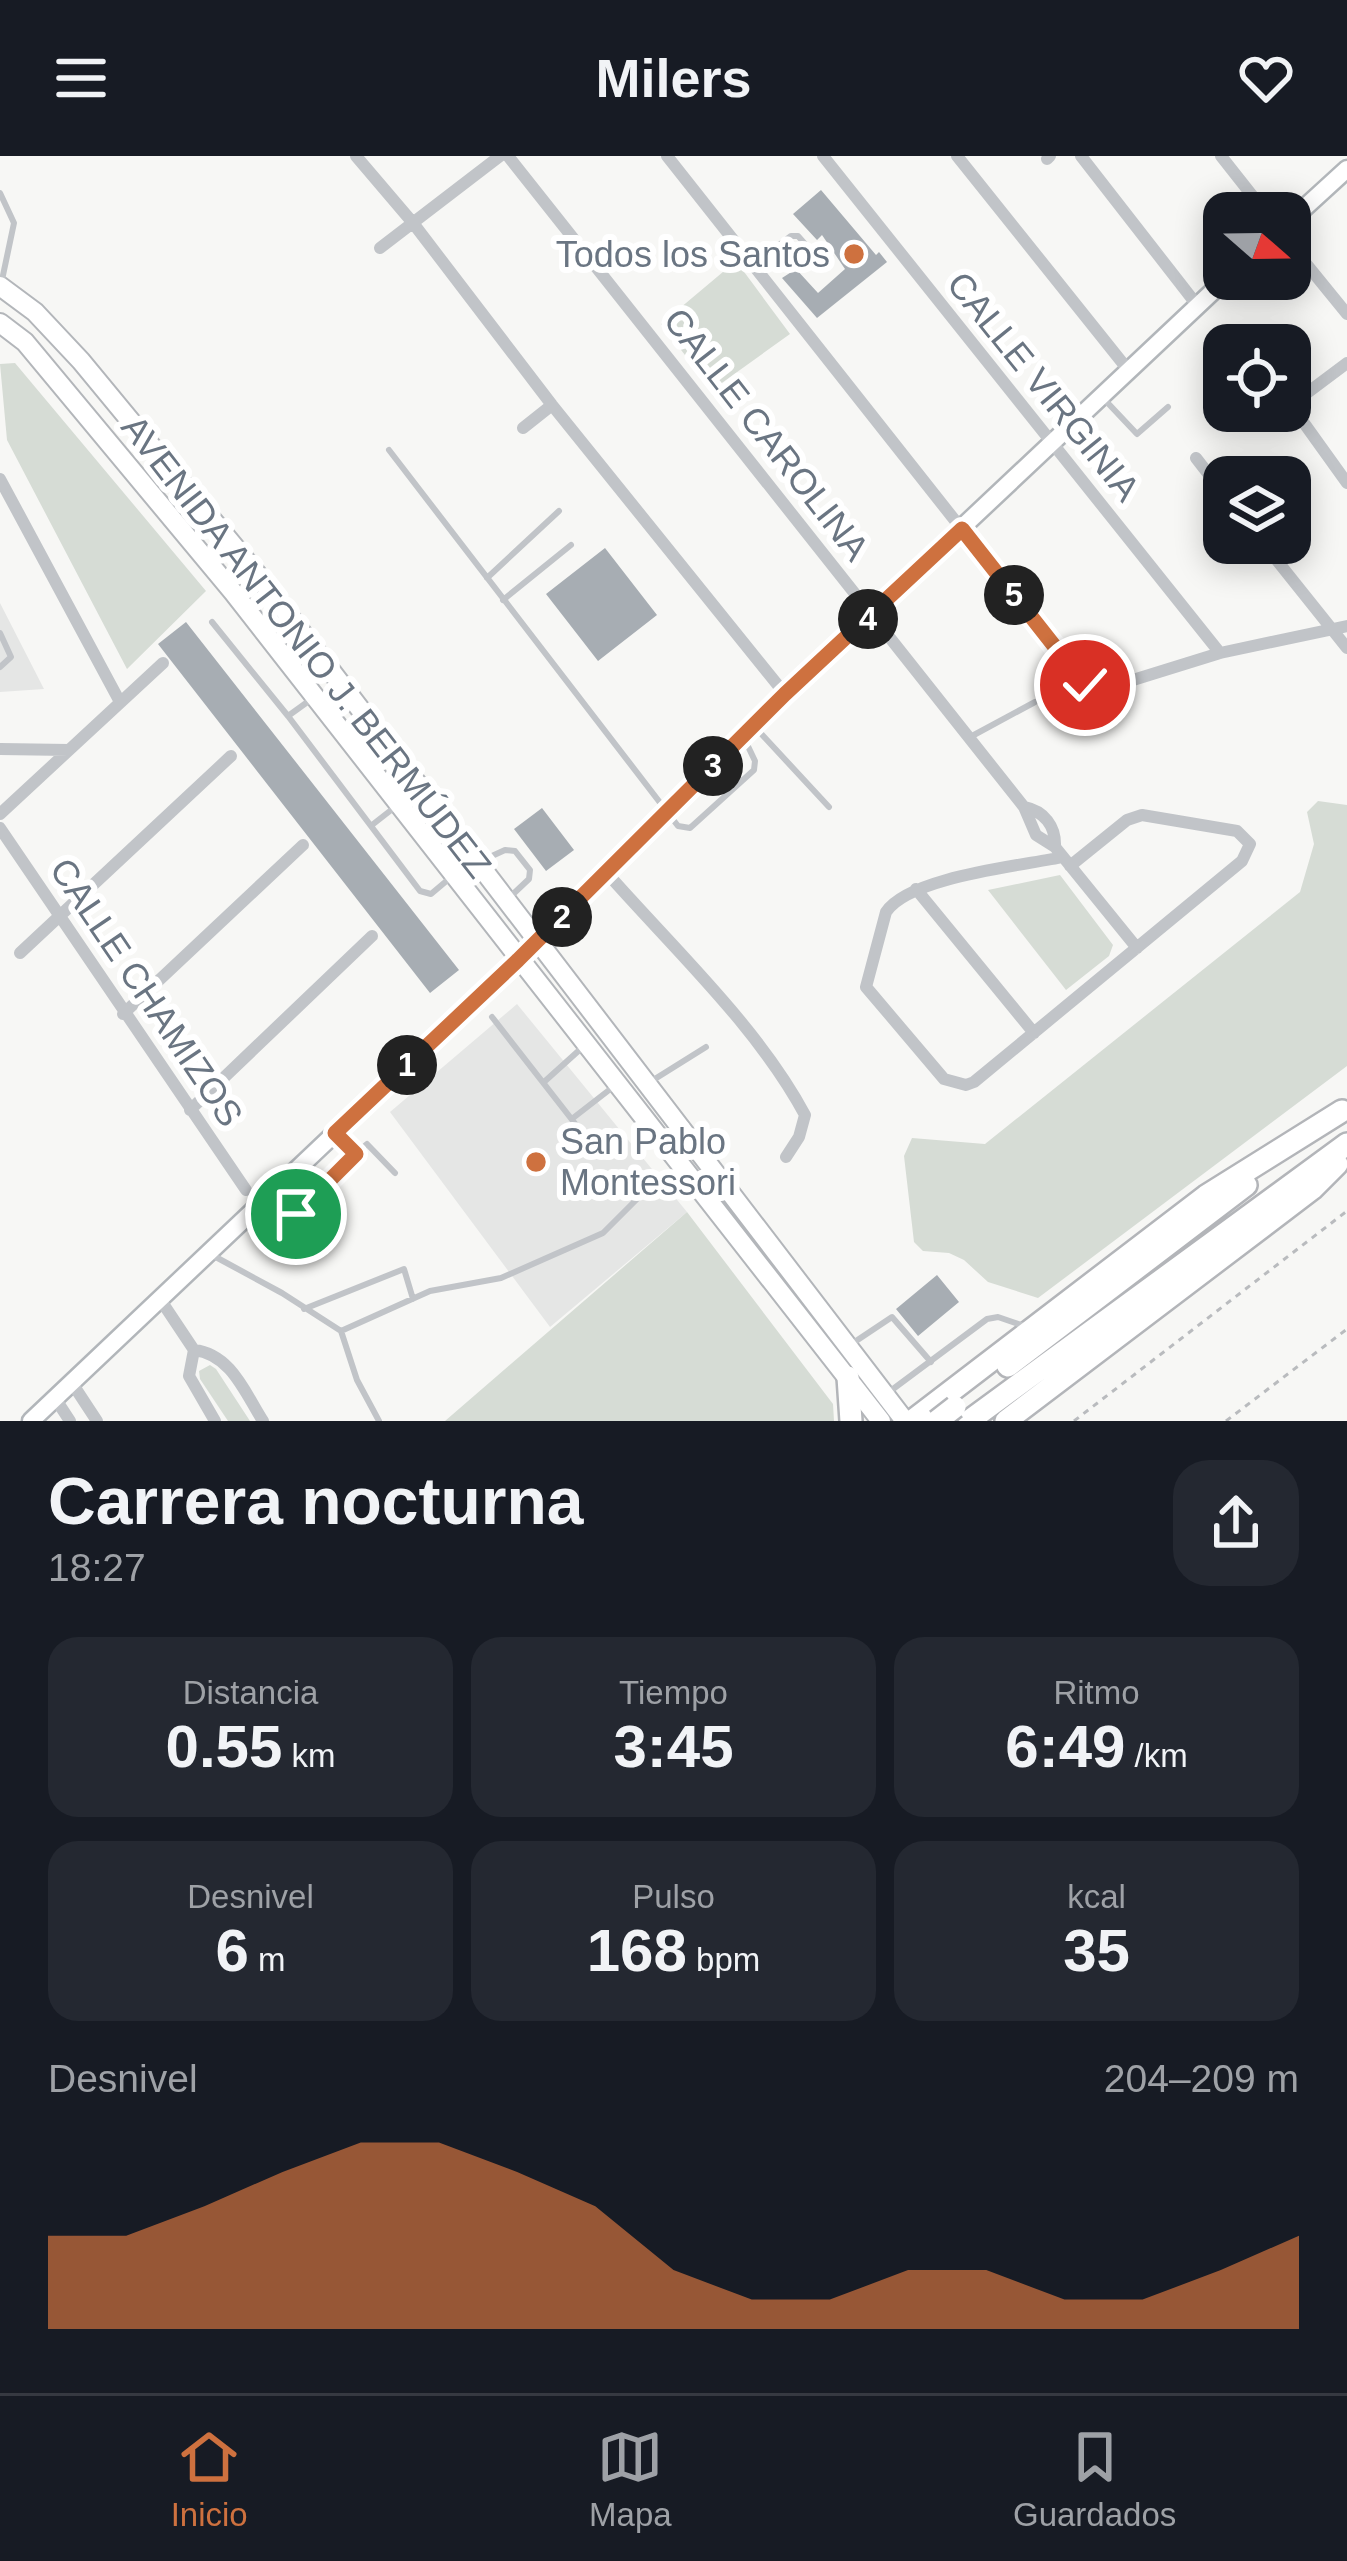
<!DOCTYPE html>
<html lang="es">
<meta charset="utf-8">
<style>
:root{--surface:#171b24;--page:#242831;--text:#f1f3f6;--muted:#9ea1a6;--line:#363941;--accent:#ce713f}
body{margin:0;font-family:Helvetica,sans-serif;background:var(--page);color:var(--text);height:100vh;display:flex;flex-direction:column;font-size:45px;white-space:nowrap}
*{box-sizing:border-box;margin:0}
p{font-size:39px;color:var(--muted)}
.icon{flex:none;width:66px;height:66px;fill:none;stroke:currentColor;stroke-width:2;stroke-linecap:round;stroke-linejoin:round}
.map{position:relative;height:1265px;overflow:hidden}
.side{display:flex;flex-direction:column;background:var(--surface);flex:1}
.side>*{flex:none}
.needle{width:78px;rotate:110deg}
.fabs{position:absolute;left:1203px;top:36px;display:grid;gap:24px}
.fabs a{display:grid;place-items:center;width:108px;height:108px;border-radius:24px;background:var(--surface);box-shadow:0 6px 30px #0003;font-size:60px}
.pin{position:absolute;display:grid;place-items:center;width:102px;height:102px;color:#fff;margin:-51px;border:6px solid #fff;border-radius:50%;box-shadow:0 3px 12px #0007}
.km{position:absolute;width:60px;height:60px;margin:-30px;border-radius:50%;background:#222;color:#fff;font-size:33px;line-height:60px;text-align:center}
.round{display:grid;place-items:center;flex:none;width:126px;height:126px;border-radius:36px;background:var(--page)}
.overview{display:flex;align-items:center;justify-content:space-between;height:204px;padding:0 48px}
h1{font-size:66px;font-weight:800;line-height:90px}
.figures{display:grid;grid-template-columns:repeat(3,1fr);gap:18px;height:204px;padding:12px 48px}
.figures div{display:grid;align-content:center;border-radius:30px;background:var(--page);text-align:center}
.figures b{font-size:60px;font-weight:800}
.figures small{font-size:33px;font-weight:400}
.figures p{font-size:33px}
.chart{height:336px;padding:24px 48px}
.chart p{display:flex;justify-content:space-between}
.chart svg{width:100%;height:216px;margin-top:12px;fill:var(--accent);opacity:.7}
header{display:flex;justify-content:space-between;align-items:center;height:156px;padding:0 48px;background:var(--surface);font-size:54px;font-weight:800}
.tabs{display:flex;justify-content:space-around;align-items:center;height:168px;border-top:3px solid var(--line);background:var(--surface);font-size:33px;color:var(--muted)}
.tabs a{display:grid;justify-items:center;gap:6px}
.tabs .on{color:var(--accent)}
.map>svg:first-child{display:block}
</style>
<header><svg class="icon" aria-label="menu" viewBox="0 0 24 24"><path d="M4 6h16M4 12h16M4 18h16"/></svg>Milers<svg class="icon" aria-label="heart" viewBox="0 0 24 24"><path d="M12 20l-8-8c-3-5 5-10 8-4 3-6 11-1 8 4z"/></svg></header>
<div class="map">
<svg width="1347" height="1265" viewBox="0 0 1347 1265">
<rect width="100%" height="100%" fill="#f7f7f5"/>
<path fill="#e5e6e5" d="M0 447 44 533 0 536Z
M517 848 687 1056 550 1171 390 956Z"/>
<path fill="#d6dcd5" d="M736 105 790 178 712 234 661 168Z
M15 207 206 435 127 513 7 284 0 208Z
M1318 645 1347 649V910L1038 1142 988 1126 964 1104 949 1097 923 1095 914 1086 904 1000 912 982 985 988 1300 736 1314 688 1307 656Z
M1060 719 1113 789 1109 800 1066 834 988 734Z
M687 1056 833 1248 834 1265H445Z
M210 1209 216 1213 250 1265H228L200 1223 199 1215Z"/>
<path fill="#a7adb3" d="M821 34 876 99 879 96 887 106 817 162 782 122 796 113 818 137 845 113 822 79 817 84 793 58Z
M605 392 657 459 598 505 546 438Z
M186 466 459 814 430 837 158 488Z
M542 652 574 694 546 715 514 673Z
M937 1119 959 1146 918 1180 896 1153Z"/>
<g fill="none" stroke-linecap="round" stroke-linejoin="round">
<g stroke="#b2b6ba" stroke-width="21">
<path id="secondary" d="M1290 65 1347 13
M31 1265 518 804 785 538 1226 123"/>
</g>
<g stroke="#b3b6ba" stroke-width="22">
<path id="primary" d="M0 130 35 156 81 205 256 417 905 1265
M0 167 25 186 233 436 881 1265"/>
</g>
<g stroke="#b3b5b9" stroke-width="26">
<path id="highway" d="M1008 1210 1246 1029
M848 1221 851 1265
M912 1265 1206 1040 1342 955
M969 1265 1347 988
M1006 1265 1312 1033 1337 1008"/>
</g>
<path stroke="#b9bbbe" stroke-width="3" stroke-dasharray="6 6" stroke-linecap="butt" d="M1074 1265 1347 1055
M1226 1265 1347 1173"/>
<path stroke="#c1c4c8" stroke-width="6" d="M0 37 14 67 2 124
M753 109 791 80H798L821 106
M1104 243 1137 278 1168 251
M389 294 678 670 690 672 754 614 755 605 745 584
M487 422 559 355
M503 444 571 389
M212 466 288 560
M0 477 11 501 0 511
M313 542 288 560 420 735 431 738 450 722
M754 570 829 651
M972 580 1035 546
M372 669 395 651
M481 705 505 694 515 695 530 714 529 723 511 740
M492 861 598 997
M544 926 585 889
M650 926 706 891
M573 962 613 931
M355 998 367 988 395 1017
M295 1058 355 998 338 979
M212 1099 282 1137 341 1175 430 1135 501 1122 603 1077 638 1042
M304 1153 404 1113 413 1143
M341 1175 357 1224 379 1265
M850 1189 892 1161 931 1206
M889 1236 987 1163 998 1161 1024 1170"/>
<path stroke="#c1c4c8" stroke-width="12" d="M356 0 413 67 552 249 785 538
M508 0 1024 651 1036 679 1055 691 1137 792
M667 0 1085 529 1104 533 1220 497 1347 470
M823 0 1220 497
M957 0 1129 215
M1081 0 1197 149
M1221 0 1266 57
M1047 3 1050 0
M1290 88 1347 158
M380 92 500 0
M1347 207 1291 249 1347 327
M523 272 552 249
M1196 302 1224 338
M0 323 120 546
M1263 387 1347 492
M0 593 69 594
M1024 651C1044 655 1056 670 1055 691
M0 658 163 507
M0 672 246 1034
M1063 701C1020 710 909 721 886 756L866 831 944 923 966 929 974 926 1242 705 1250 688 1237 675 1142 659 1127 664 1070 710
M607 717C673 792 758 871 805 959L799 981 786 1001
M916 733 1034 877
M20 797 231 600
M123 858 303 689
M190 954 372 780
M160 1143 194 1194C231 1198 245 1237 263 1265
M194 1194 189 1220 215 1265
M72 1227 97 1265
M55 1242 70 1265"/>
<use href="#secondary" stroke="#fff" stroke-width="16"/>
<use href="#primary" stroke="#fff" stroke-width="18"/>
<use href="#highway" stroke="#fff" stroke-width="21"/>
<g stroke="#b3b5b9" stroke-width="26" stroke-linecap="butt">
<path id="highway-bridge" d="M937 1265 955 1251"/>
</g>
<use href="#highway-bridge" stroke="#fff" stroke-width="21"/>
</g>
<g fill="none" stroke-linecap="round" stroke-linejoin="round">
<g stroke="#fff" stroke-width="24">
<path id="route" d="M296 1058 356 998 335 977 518 804 785 538 962 373 1085 529"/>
</g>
<use href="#route" stroke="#ce713f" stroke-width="15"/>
</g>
<g fill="#ce713f" stroke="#fff" stroke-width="4.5">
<circle cx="854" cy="98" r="12"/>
<circle cx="536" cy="1006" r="12"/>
</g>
<g text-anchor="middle" stroke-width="12" stroke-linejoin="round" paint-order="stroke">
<g font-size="36" fill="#6a7582" stroke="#fff" text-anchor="end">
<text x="830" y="111">Todos los Santos</text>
<text x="560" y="998" text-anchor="start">San Pablo<tspan x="560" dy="41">Montessori</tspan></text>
</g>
<g font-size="36" fill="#6a7582" stroke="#fff">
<text transform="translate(1044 230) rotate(51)" y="13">CALLE VIRGINIA</text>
<text transform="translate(767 278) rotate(52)" y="13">CALLE CAROLINA</text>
<text transform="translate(307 490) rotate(52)" y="13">AVENIDA ANTONIO J. BERMÚDEZ</text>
<text transform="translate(147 836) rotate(56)" y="13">CALLE CHAMIZOS</text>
</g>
</g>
</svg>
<div class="fabs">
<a><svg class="needle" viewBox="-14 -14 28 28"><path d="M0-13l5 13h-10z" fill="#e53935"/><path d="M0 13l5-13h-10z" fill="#9ea1a6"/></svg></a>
<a><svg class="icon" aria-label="locate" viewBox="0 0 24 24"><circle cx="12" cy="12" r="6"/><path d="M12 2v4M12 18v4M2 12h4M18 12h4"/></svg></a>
<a><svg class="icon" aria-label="layers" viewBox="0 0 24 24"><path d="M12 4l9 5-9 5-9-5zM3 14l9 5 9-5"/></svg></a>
</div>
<div class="pin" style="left:296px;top:1058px;background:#1e9e55"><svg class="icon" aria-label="arrive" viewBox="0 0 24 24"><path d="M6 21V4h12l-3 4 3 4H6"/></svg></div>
<div class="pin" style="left:1085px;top:529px;background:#d93025"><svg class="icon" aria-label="check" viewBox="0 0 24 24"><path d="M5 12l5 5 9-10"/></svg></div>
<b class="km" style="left:407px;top:909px">1</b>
<b class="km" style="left:562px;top:761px">2</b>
<b class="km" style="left:713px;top:610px">3</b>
<b class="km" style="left:868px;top:463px">4</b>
<b class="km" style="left:1014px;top:439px">5</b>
</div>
<section class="side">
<div class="overview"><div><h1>Carrera nocturna</h1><p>18:27</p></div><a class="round"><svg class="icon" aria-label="share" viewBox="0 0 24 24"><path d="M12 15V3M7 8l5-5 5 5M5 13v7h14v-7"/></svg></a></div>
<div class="figures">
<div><p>Distancia</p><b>0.55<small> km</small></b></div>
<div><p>Tiempo</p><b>3:45</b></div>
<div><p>Ritmo</p><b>6:49<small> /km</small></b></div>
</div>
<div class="figures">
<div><p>Desnivel</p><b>6<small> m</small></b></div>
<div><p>Pulso</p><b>168<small> bpm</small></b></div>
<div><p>kcal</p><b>35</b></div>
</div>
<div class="chart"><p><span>Desnivel</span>204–209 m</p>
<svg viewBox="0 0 160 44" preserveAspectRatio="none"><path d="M0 44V25L10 25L20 19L30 12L40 6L50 6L60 12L70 19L80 32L90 38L100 38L110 32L120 32L130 38L140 38L150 32L160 25V44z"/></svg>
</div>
</section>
<nav class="tabs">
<a class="on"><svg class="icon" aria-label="home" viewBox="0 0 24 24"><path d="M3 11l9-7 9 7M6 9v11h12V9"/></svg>Inicio</a>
<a><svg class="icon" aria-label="map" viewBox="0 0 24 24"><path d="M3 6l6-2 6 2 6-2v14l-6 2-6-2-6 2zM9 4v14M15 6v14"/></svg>Mapa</a>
<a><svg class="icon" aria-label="saved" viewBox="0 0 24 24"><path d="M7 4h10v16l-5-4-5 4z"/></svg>Guardados</a>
</nav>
